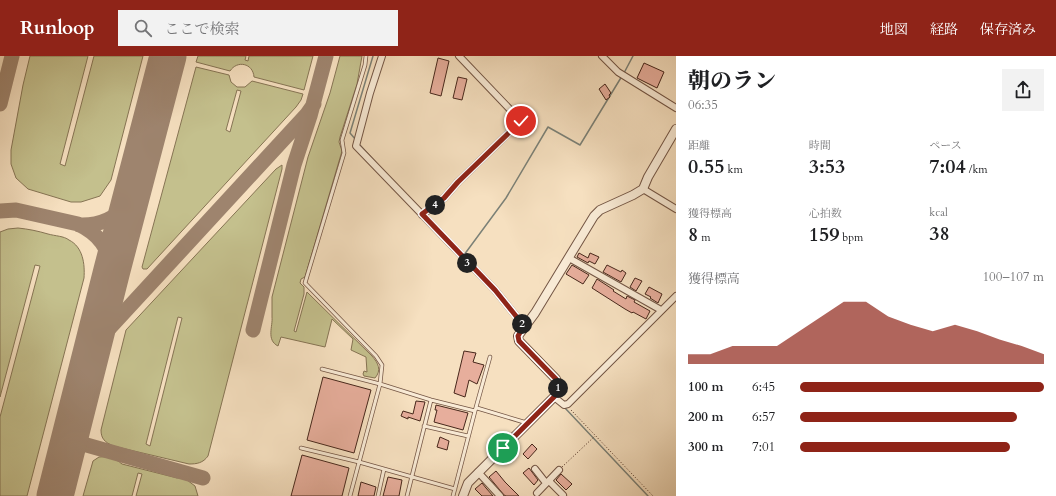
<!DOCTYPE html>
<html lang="ja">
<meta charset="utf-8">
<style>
:root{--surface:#fff;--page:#f2f2f2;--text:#202124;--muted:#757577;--accent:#8f2418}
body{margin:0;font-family:Cardo,"Noto Serif JP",serif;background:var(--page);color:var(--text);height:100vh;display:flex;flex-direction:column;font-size:15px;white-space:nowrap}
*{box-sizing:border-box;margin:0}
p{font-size:13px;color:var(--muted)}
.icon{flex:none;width:22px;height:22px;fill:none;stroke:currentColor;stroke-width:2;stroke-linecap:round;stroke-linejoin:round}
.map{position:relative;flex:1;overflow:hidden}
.sheet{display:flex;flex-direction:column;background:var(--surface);width:380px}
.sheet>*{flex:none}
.pin{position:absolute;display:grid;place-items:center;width:34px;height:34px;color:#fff;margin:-17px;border:2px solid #fff;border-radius:50%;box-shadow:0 1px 4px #0007}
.km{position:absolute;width:20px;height:20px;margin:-10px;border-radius:50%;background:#222;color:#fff;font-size:11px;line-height:20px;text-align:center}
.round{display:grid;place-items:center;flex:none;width:42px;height:42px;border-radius:0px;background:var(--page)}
.overview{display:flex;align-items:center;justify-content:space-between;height:68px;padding:0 12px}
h1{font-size:22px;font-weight:800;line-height:30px}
.stats{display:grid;grid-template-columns:repeat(3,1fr);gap:6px;height:68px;padding:4px 12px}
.stats div{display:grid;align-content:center}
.stats b{font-size:20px;font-weight:800}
.stats small{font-size:11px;font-weight:400}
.stats p{font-size:11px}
.chart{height:112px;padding:8px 12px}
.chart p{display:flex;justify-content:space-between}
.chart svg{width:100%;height:72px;margin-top:4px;fill:var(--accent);opacity:.7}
ul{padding:0 12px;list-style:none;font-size:13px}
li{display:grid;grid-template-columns:64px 48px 1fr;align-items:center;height:30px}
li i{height:10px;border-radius:5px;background:var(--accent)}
header{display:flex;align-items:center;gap:24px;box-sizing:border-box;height:56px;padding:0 20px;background:var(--accent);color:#fff}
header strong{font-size:19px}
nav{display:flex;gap:22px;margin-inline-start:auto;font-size:14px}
.search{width:280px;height:36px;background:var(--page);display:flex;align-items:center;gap:10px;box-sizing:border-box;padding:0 14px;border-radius:0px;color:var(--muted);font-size:15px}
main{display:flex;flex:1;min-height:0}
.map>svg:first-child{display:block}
</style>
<header>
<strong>Runloop</strong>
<div class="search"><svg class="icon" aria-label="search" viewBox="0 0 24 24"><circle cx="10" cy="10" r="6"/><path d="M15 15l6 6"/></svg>ここで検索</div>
<nav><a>地図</a><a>経路</a><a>保存済み</a></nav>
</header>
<main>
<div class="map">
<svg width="676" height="440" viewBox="0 0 676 440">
<rect width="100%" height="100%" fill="#f6e0c0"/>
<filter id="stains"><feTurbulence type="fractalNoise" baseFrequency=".005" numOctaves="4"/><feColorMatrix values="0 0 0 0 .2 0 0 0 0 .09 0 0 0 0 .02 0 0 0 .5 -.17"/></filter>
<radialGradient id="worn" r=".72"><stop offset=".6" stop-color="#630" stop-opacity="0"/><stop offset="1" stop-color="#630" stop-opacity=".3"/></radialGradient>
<path fill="#c4c08d" stroke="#867454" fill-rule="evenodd" d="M30 0H88L60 108 65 110 94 0H143L111 124 100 140 81 146H71L28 133 16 122 11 108V94L23 29Z
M198 0H246L245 4 248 5 249 0H313L304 34 254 21C253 7 237 4 230 15L196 6Z
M340 0H362L357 28 340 81 339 86 342 95 305 221 301 223 300 227 304 231V238L294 275 296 276 307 236 372 300C378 307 382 314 375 322L364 320 363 318 364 315 367 316 366 301 351 294 353 283 332 263 325 291 281 281 278 290C266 284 273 270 272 261 272 254 272 248 272 241L308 101 330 37Z
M196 11 229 19 231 26 237 31H245L252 25 303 38 301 44 296 51 147 213H143L142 211ZM237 34 241 35 230 76 226 74Z
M282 109V113L208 400C203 407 197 408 189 408L113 390C105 386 101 383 101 374L126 274 276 113ZM178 261 182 262 150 390 146 388Z
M18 172C28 173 38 175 48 178 55 180 64 180 69 184 83 191 85 208 84 222L27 440H0V361L40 210 35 209 0 341V176L8 173Z
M99 401C108 400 115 402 122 408L177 422 183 421 195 430 198 440H136L142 418 138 417 132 440H83L93 405Z"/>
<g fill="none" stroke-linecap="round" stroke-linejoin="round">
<path stroke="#7b8177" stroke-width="1.5" d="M624 17 633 0
M356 84 350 77 373 0
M358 87 380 111
M464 199 506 142 548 71 580 89 622 20
M565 352 648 440"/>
<path stroke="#9e846e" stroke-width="15" d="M0 48 12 0
M0 155 16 154 78 168C99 178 109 192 112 214
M79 169C99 170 118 162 129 146
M253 274 294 109 310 60 326 0
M94 289 307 58 314 48
M69 384 203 422"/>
<path stroke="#9e846e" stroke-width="37" d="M55 440 112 214 168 0"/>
</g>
<path fill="#e7ae9c" stroke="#47271b" d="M438 2 449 5 441 40 430 37Z
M644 7 664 16 657 32 637 22Z
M458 21 467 23 462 44 453 42Z
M605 28 611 37 609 39 610 41 606 44 599 33Z
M579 197 588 202 590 197 599 201 595 208 589 205 588 207 577 201Z
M572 209 589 219 583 228 566 218Z
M607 209 621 216 622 214 626 217 621 226 603 216Z
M635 222 642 225 636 235 630 231Z
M597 223 614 234 613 235 626 243 627 240 635 244 634 246 650 255 646 263 633 256 632 257 625 253 592 232Z
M649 231 662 238 658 247 650 242 651 241 645 238Z
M464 295 476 297 473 306 484 309 477 328 469 324 465 341 454 337Z
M323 321 371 334 354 397 307 384Z
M416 345 425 346 420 365 408 361V363L401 360 403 355 413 358Z
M436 349 468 357 463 374 434 366 437 354H435Z
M440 381 449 385 447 394 437 391Z
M532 388 537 393 528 403 523 398Z
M302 399 349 412 342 440H291Z
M529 412 538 424 534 429 523 417Z
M496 415 505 426 519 440H506L504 439 489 421Z
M561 418 572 428 566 434 556 424Z
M388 421 402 424 399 440H383Z
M361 426 376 431 374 440H358Z
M482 427 486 432 493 440H482L475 433Z"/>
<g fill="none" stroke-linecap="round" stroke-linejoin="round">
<g stroke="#735544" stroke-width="4.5">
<path id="service" d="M322 313 380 328 431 344 475 355
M477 352 527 367
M424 370 468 380
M301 392 359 406 455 433
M350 440 380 328 382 309 376 300 305 227 344 97 342 84 365 9 366 0
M378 440 384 413
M407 440 431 344
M453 440 475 355 490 301"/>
</g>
<g stroke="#735544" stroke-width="8">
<path id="minor" d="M382 0 370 37 356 90 495 234 524 270
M602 0 618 16 676 52
M643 133 676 153
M422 159 444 142 458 126 521 65 459 0
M569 202 661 254
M554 341 564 349 568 348 676 240
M535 413 546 427
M478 416 500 440
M549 425 563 439
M537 437 559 414"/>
</g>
<g stroke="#735544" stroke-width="10">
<path id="tertiary" d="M463 440 468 427 555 340C559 334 558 329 556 323L519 285 518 280 535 257 594 160 600 154 633 139 643 133 648 121 676 73"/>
</g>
<path stroke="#47271b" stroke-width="1" stroke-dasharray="1 2" stroke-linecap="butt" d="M571 354 653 440
M562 411 595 380"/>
<use href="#service" stroke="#f9ebd6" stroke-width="3"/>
<use href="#minor" stroke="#f9ebd6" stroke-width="6"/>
<use href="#tertiary" stroke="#f9ebd6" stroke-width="8"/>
</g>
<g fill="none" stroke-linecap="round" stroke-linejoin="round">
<g stroke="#fff" stroke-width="8">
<path id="route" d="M503 392 555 340 558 335 556 323 519 285 518 280 524 270 495 234 422 158 444 142 458 126 521 65"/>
</g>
<use href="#route" stroke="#8f2418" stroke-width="5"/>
</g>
<rect width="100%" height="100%" filter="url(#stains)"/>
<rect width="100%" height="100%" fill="url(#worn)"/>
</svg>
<div class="pin" style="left:503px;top:392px;background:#1e9e55"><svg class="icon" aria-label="arrive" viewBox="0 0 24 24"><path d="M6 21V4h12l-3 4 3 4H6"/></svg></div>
<div class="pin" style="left:521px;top:65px;background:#d93025"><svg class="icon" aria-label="check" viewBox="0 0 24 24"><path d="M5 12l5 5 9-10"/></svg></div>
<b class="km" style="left:558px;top:332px">1</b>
<b class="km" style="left:522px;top:268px">2</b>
<b class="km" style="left:467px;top:207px">3</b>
<b class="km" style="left:435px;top:149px">4</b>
</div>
<section class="sheet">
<div class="overview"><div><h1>朝のラン</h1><p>06:35</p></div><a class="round"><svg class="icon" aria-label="share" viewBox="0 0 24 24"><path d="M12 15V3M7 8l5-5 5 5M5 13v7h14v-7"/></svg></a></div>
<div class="stats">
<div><p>距離</p><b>0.55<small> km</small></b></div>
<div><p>時間</p><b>3:53</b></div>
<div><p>ペース</p><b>7:04<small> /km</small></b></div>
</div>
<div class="stats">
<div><p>獲得標高</p><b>8<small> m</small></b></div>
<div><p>心拍数</p><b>159<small> bpm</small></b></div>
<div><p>kcal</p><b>38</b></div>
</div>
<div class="chart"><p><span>獲得標高</span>100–107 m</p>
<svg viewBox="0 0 160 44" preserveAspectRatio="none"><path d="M0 44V38L10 38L20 33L30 33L40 33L50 24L60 15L70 6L80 6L90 15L100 20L110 24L120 20L130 24L140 29L150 33L160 38V44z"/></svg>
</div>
<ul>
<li><b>100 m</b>6:45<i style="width:100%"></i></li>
<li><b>200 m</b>6:57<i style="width:89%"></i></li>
<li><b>300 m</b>7:01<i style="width:86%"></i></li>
</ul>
</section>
</main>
